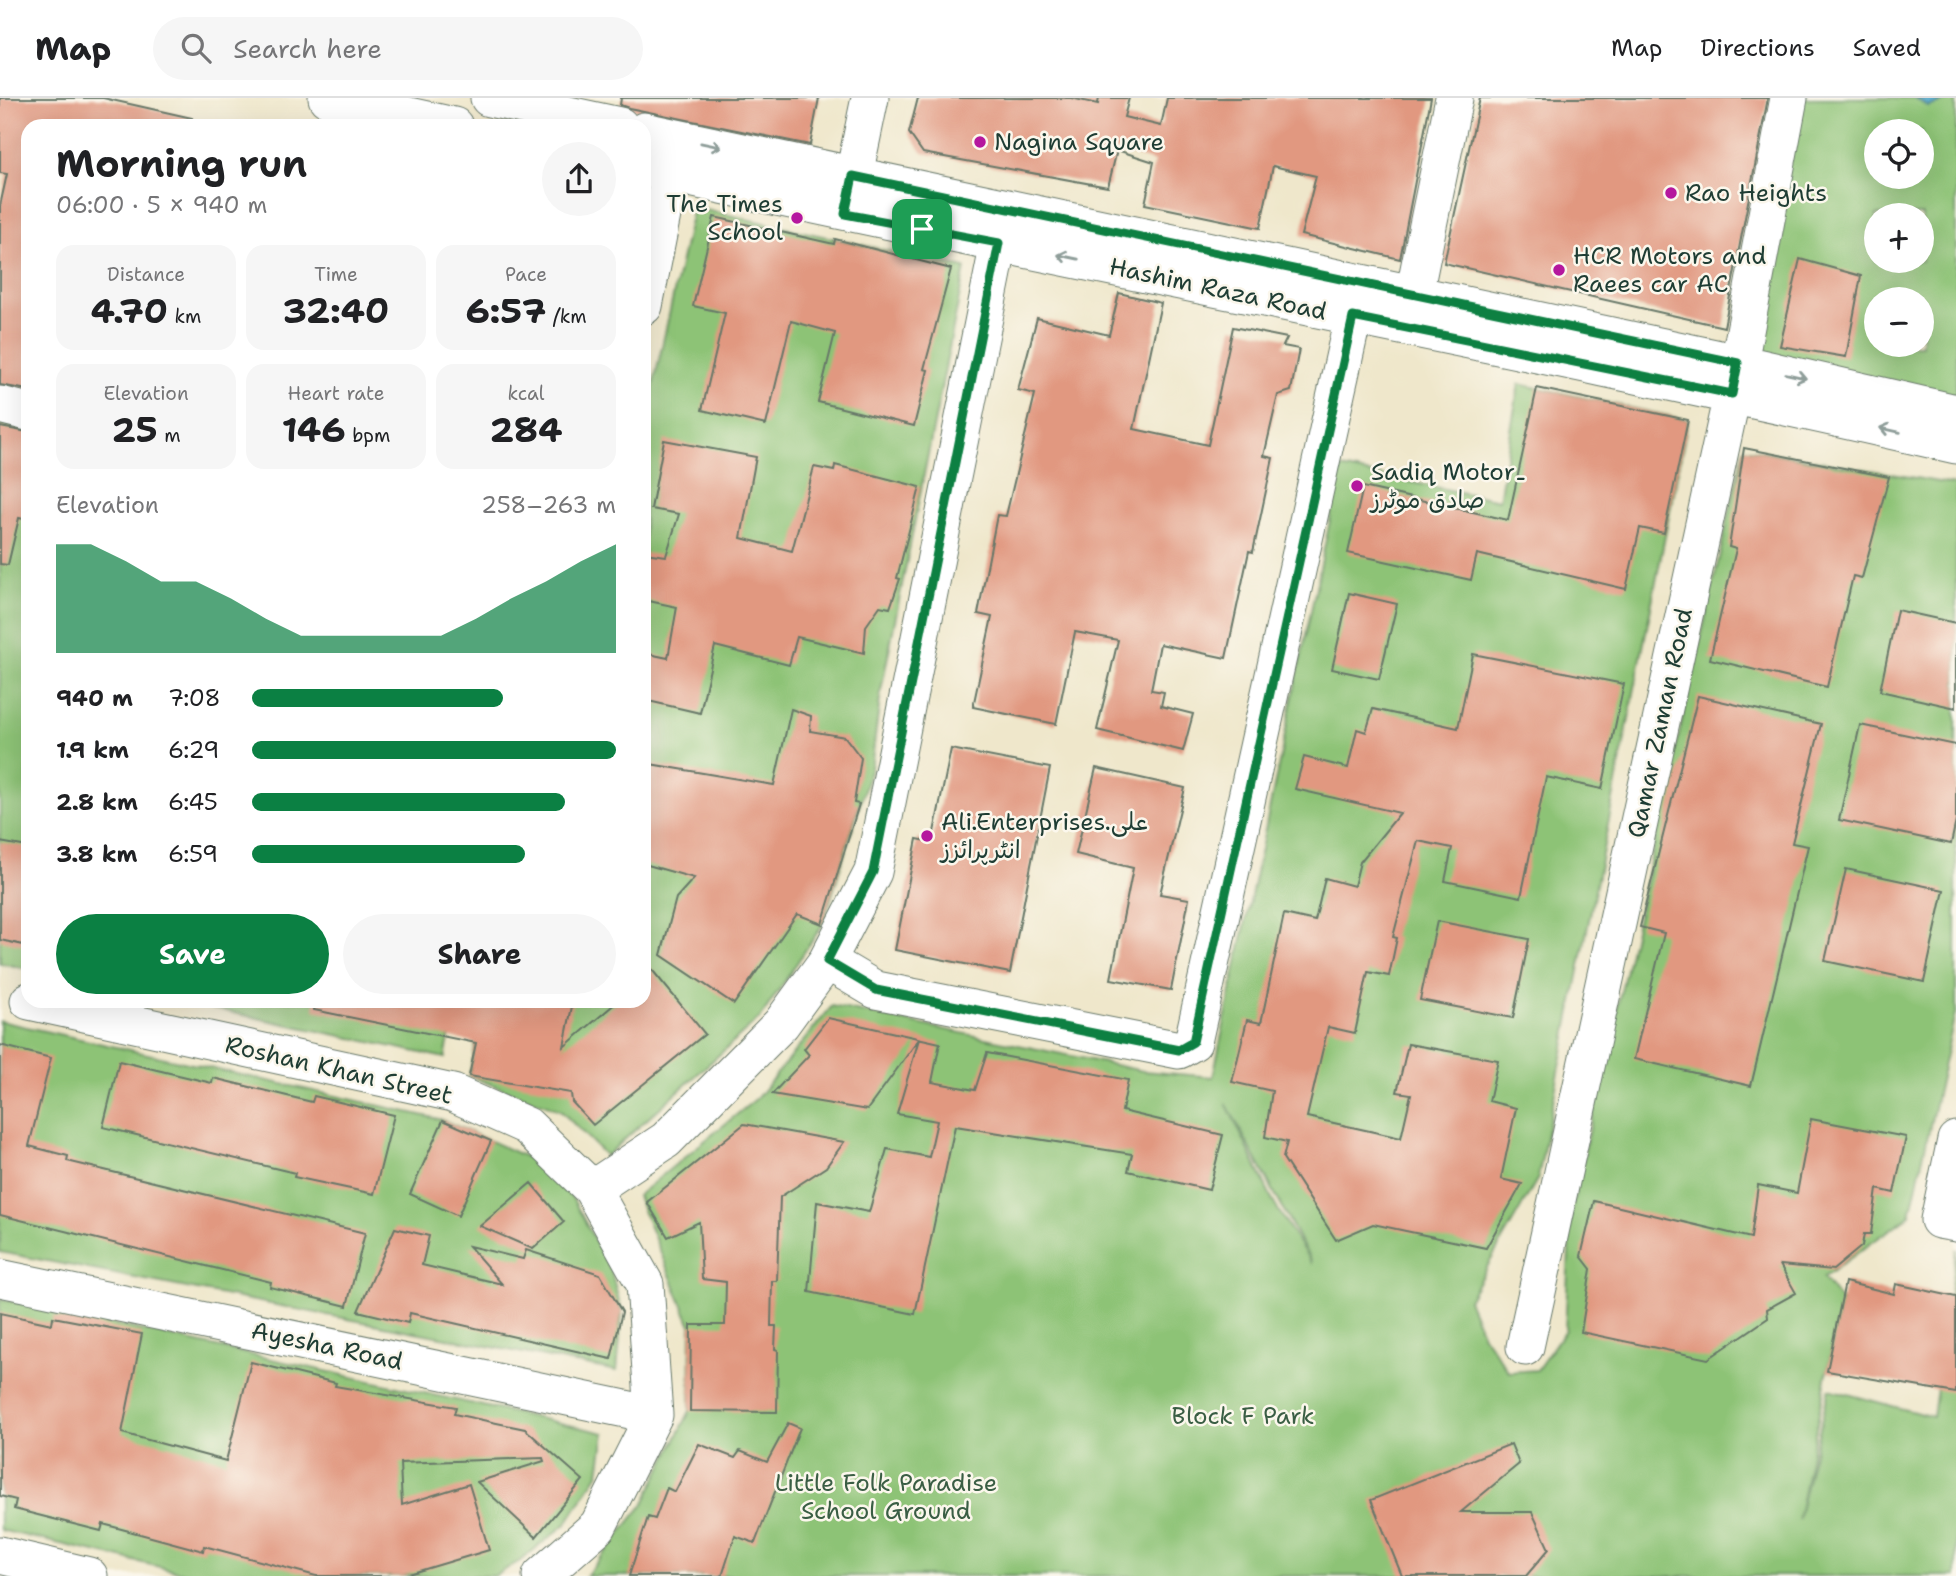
<!DOCTYPE html>
<meta charset="utf-8">
<style>
:root{--surface:#fff;--page:#f6f6f6;--text:#202124;--muted:#757577;--line:#e0e0e0;--accent:#0b8043}
body{margin:0;font-family:"Shantell Sans","Playpen Sans Arabic",sans-serif;background:var(--page);color:var(--text);height:100vh;display:flex;flex-direction:column;font-size:26px;white-space:nowrap}
*{box-sizing:border-box;margin:0}
p{font-size:23px;color:var(--muted)}
.icon{flex:none;width:38px;height:38px;fill:none;stroke:currentColor;stroke-width:2;stroke-linecap:round;stroke-linejoin:round}
.map{position:relative;flex:1;overflow:hidden}
.drawer{position:absolute;left:21px;top:21px;width:630px;height:889px;display:flex;flex-direction:column;background:var(--surface);border-radius:21px;box-shadow:0 7px 28px #0002}
.drawer>*{flex:none}
.buttons{position:absolute;left:1864px;top:21px;display:grid;gap:14px}
.buttons a{display:grid;place-items:center;width:70px;height:70px;border-radius:50%;background:var(--surface);box-shadow:0 7px 28px #0002;font-size:35px}
.pin{position:absolute;display:grid;place-items:center;width:60px;height:60px;color:#fff;margin:-30px;border-radius:14px;box-shadow:0 4px 10px #0006}
.round{display:grid;place-items:center;flex:none;width:74px;height:74px;border-radius:37px;background:var(--page)}
.headline{display:flex;align-items:center;justify-content:space-between;height:119px;padding:0 35px}
h1{font-size:38px;font-weight:700;line-height:52px}
.stats{display:grid;grid-template-columns:repeat(3,1fr);gap:10px;height:119px;padding:7px 35px}
.stats div{display:grid;align-content:center;border-radius:18px;background:var(--page);text-align:center}
.stats b{font-size:35px;font-weight:700}
.stats small{font-size:19px;font-weight:400}
.stats p{font-size:19px}
.chart{height:196px;padding:14px 35px}
.chart p{display:flex;justify-content:space-between}
.chart svg{width:100%;height:126px;margin-top:7px;fill:var(--accent);opacity:.7}
.primary-button{display:flex;gap:14px;margin-top:auto;padding:14px 35px}
.primary-button a{flex:1;height:80px;border-radius:42px;background:var(--accent);color:#fff;font-size:28px;font-weight:700;line-height:80px;text-align:center}
.primary-button a+a{background:var(--page);color:var(--text)}
ul{padding:0 35px;list-style:none;font-size:23px}
li{display:grid;grid-template-columns:112px 84px 1fr;align-items:center;height:52px}
li i{height:18px;border-radius:9px;background:var(--accent)}
header{display:flex;align-items:center;gap:42px;box-sizing:border-box;height:98px;padding:0 35px;background:var(--surface);border-bottom:2px solid var(--line)}
header strong{font-size:33px}
nav{display:flex;gap:38px;margin-inline-start:auto;font-size:24px}
.search{width:490px;height:63px;background:var(--page);display:flex;align-items:center;gap:18px;box-sizing:border-box;padding:0 24px;border-radius:38px;color:var(--muted);font-size:26px}
.map>svg:first-child{display:block}
</style>
<header>
<strong>Map</strong>
<div class="search"><svg class="icon" aria-label="search" viewBox="0 0 24 24"><circle cx="10" cy="10" r="6"/><path d="M15 15l6 6"/></svg>Search here</div>
<nav><a>Map</a><a>Directions</a><a>Saved</a></nav>
</header>
<div class="map">
<svg width="1956" height="1478" viewBox="0 0 1956 1478">
<rect width="100%" height="100%" fill="#fbf7ec"/>
<filter id="ink" filterUnits="userSpaceOnUse"><feTurbulence type="fractalNoise" baseFrequency=".0143" numOctaves="2"/><feDisplacementMap in="SourceGraphic" scale="14" xChannelSelector="R" yChannelSelector="G"/><feConvolveMatrix kernelMatrix="1 2 1 2 8 2 1 2 1" color-interpolation-filters="sRGB"/></filter>
<filter id="wash" filterUnits="userSpaceOnUse"><feTurbulence type="fractalNoise" baseFrequency=".00686" numOctaves="4" result="noise"/><feDisplacementMap in="SourceGraphic" scale="28" xChannelSelector="R" yChannelSelector="G"/><feGaussianBlur stdDeviation="1.57" result="paint"/><feColorMatrix in="noise" values="0 0 0 0 0 0 0 0 0 0 0 0 0 0 0 0 0 1.4 0 .05"/><feComposite in="paint" operator="in"/></filter>
<g filter="url(#wash)">
<rect width="100%" height="100%" fill="#efe7cb"/>
<path fill="#8dc376" stroke="#568055" stroke-width="2" fill-rule="evenodd" d="M1794 0H1956V315L1740 259ZM1876 33H1922V79H1876ZM1876 117H1922V163H1876ZM1876 201H1922V247H1876Z
M693 109 965 170 881 593 871 670 823 826 760 920 606 1058 560 1012 469 978 485 903H644V329Z
M1519 286 1688 322 1538 1080 1468 1202 1483 1237 1509 1274 1537 1272 1565 1232 1571 1114 1744 350 1956 387V912L1910 1117 1823 1180 1841 1204 1798 1422 1829 1291 1933 1319 1956 1151V1478H586L643 1407 690 1313 691 1227 637 1098 757 1000 832 908 1143 973 1213 979 1341 370 1499 402ZM1226 1005 1311 1163V1164L1275 1107Z
M0 325 28 332V871L0 865Z
M178 903H457L445 960Z
M0 923 443 1022 533 1062 573 1101 611 1173 622 1214 617 1273 0 1154Z
M0 1201 605 1335 599 1375 566 1426 520 1463 494 1478H199L0 1432Z"/>
<path fill="#4ca5c9" stroke="#36717e" stroke-width="2" d="M1915 0H1956L1928 9Z"/>
<g id="blocks">
<path fill="#e19880" d="M0 0H103L192 20 191 28H28V292L0 287V108L7 76 0 75Z
M621 0H819L810 47 629 10 620 7Z
M918 0H1071L1098 6 1099 0H1129L1124 19 1161 28 1167 0H1431L1400 161 1301 137 1316 78 1273 68 1260 130 1145 106 1154 64 1117 52 1108 89 923 55 909 35Z
M1480 0H1768L1724 229 1444 165Z
M714 119 834 146 835 141 951 171 924 271 928 272 914 328 818 304 835 235 791 223 766 327 702 312 725 215 693 208Z
M1800 161 1861 178 1846 259 1780 248Z
M1119 195 1161 205 1134 331 1208 347 1233 229 1287 240 1283 248 1299 251 1291 293 1278 297 1264 358 1273 360 1253 454 1249 453 1226 560 1160 546 1151 592 1164 594 1161 608 1193 616 1183 653 1097 632 1118 542 1075 534 1056 626 973 609 992 519 978 516 997 417 1006 418 1035 296 1018 292 1037 220 1109 237Z
M1537 290 1688 322 1664 435 1640 430 1626 491 1477 456 1471 482 1348 455 1363 389 1508 422Z
M0 329 28 334V422L19 420 8 467 0 466Z
M664 342 756 359 741 440 792 453 814 369 834 373 835 367 920 389 897 480 900 481 890 510 880 508 866 528 864 555 797 539 789 567 715 548 700 615 644 602V555L668 560 677 509 644 502V455L666 458 679 416 651 411Z
M1744 350 1889 379 1862 480 1853 478 1827 589 1710 561 1736 451 1729 449Z
M1349 495 1397 506 1379 581 1332 571Z
M1897 512 1956 525V610L1880 593Z
M1473 556 1624 586 1602 691 1546 679 1521 799 1445 783 1452 750 1418 743 1393 839 1397 840 1389 878 1368 874 1355 935 1328 929 1307 1019 1401 1040 1411 996 1397 994 1408 946 1498 962 1489 1003 1516 1010 1501 1081 1522 1086 1486 1150 1373 1126 1336 1142 1283 1060 1287 1044 1265 1039 1272 993 1232 984 1247 922 1261 925 1284 816 1315 823 1325 780 1354 788 1360 764 1400 715 1295 691 1304 659 1348 670 1357 631 1366 634 1373 611 1458 630Z
M1698 598 1821 626 1792 745 1808 748 1751 988 1634 961 1664 835 1640 829Z
M791 611 811 618 810 633 845 639 861 660 854 705 859 706 822 826 797 816 734 906 661 857 676 800 694 780 644 766V665L774 687Z
M1860 627 1956 647V723L1951 746 1839 722Z
M951 651 1050 670 1010 875 895 852 917 741 932 744Z
M1096 670 1185 690 1160 796 1189 801 1171 892 1111 881 1133 770 1076 756Z
M0 744 28 749V848L0 842Z
M1846 771 1944 792 1924 884 1825 863Z
M1437 823 1529 841 1513 920 1420 902Z
M644 862 705 936 593 1027 572 1004 571 995 469 978 476 945 314 912 315 903H573L564 949 618 903H644Z
M828 920 940 945 932 984 975 992 987 955 1128 982 1122 1013 1223 1037 1209 1092 1128 1073 1132 1056 955 1028 915 1216 809 1194 817 1104 869 1114 887 1051 929 1059 937 1023 897 1016 919 941 867 1012 772 996 809 957 804 951Z
M0 947 51 960 29 1048 68 1058 67 1063 365 1135 347 1208 270 1189 271 1184 0 1117Z
M119 963 212 985 213 980 312 1004 314 998 394 1017 374 1096 294 1079 295 1075 103 1029Z
M1811 1021 1906 1039 1894 1095 1877 1091 1871 1136H1864L1862 1148 1833 1172 1780 1167 1796 1195 1767 1211 1768 1220 1708 1261 1581 1234 1591 1171 1581 1158 1594 1103 1751 1140 1758 1087 1797 1095Z
M443 1022 491 1043 458 1118 410 1096Z
M744 1026 844 1044 826 1069 780 1099 777 1183H772L771 1228H776L775 1251 778 1252 777 1314 690 1313 691 1227H725L726 1184 702 1181 699 1124 668 1139 647 1104Z
M531 1085 564 1124 533 1151 480 1128Z
M395 1130 429 1138 422 1167 502 1186 469 1148 523 1161 526 1152 600 1176 622 1214 611 1261 410 1215 408 1225 358 1213Z
M1845 1184 1894 1196 1896 1186 1956 1199V1295L1827 1273Z
M0 1215 52 1226 53 1219 142 1236 122 1335 226 1363 251 1264 336 1285 335 1288 456 1309 454 1316 525 1331 583 1382 536 1439 477 1384 544 1363 543 1360 400 1365 402 1407 469 1386 489 1452 402 1478H316L204 1448 203 1453 103 1426 101 1433 14 1411 16 1402 0 1398Z
M788 1325 800 1330 755 1445 735 1438 722 1478H629L648 1419 655 1421 667 1390 675 1394 699 1346 735 1360 740 1353 767 1364Z
M1511 1346 1519 1366 1461 1414H1532L1549 1451 1526 1478H1402L1371 1402Z"/>
</g>
</g>
<g filter="url(#ink)">
<use href="#blocks" fill-opacity="0" stroke="#687869" stroke-width="2"/>
<g fill="none" stroke-linecap="round" stroke-linejoin="round">
<g stroke="#687869" stroke-width="39">
<path id="minor" d="M327 0 454 28
M489 0 620 28
M644 33 1739 265 1956 315
M644 70C1080 167 1520 247 1956 347
M849 101 870 0
M1414 196 1454 0
M644 208 670 76
M0 307 28 314
M827 863 876 892 1179 952 1193 944 1353 219
M29 903 453 995 527 1028 592 1091 645 1186 654 1317
M1956 1042 1939 1122 1956 1125
M592 1091 666 1042 781 926 827 863 873 774 999 145
M0 1180 654 1317
M1525 1249 1739 265 1789 0
M0 1457 89 1478
M541 1478 598 1428 654 1317"/>
</g>
<use href="#minor" stroke="#fff" stroke-width="37"/>
</g>
<defs><path id="oneway-shaft" d="M-6 0H5M1.5-3L5.5 0L1.5 3" fill="none" stroke-width="1.6" stroke-linecap="round" stroke-linejoin="round" transform="scale(1.75)"/></defs>
<g stroke="#8f9e9a">
<use href="#oneway-shaft" transform="translate(711 47) rotate(12)"/>
<use href="#oneway-shaft" transform="translate(1068 159) rotate(-168)"/>
<use href="#oneway-shaft" transform="translate(1796 278) rotate(13)"/>
<use href="#oneway-shaft" transform="translate(1890 332) rotate(-167)"/>
</g>
</g>
<g fill="none" stroke-linecap="round" stroke-linejoin="round" filter="url(#ink)">
<g stroke="#fff" stroke-width="14">
<path id="route" d="M853 78 1738 265 1732 296 1353 219 1193 944 1179 952 876 892 827 863 873 774 999 145 845 116Z"/>
</g>
<use href="#route" stroke="#0b8043" stroke-width="9"/>
</g>
<g fill="#b5179e" stroke="#fbf7ec" stroke-width="2.5">
<circle cx="980" cy="44" r="7"/>
<circle cx="1671" cy="95" r="7"/>
<circle cx="797" cy="120" r="7"/>
<circle cx="1559" cy="172" r="7"/>
<circle cx="1357" cy="388" r="7"/>
<circle cx="927" cy="738" r="7"/>
</g>
<g text-anchor="middle" stroke-width="5" stroke-linejoin="round" paint-order="stroke">
<g font-size="24" fill="#1f3d34" stroke="#fbf7ec" text-anchor="start">
<text x="994" y="52">Nagina Square</text>
<text x="1685" y="103">Rao Heights</text>
<text x="783" y="114" text-anchor="end">The Times<tspan x="783" dy="28">School</tspan></text>
<text x="1573" y="166">HCR Motors and<tspan x="1573" dy="28">Raees car AC</tspan></text>
<text x="1371" y="382">Sadiq Motor۔<tspan x="1371" dy="28">صادق موٹرز</tspan></text>
<text x="941" y="732">Ali.Enterprises.علی<tspan x="941" dy="28">انٹرپرائزز</tspan></text>
</g>
<g font-size="24" fill="#1f3d34" stroke="#fbf7ec">
<text transform="translate(1218 191) rotate(12)" y="8">Hashim Raza Road</text>
<text transform="translate(1660 625) rotate(-78)" y="8">Qamar Zaman Road</text>
<text transform="translate(339 972) rotate(13)" y="8">Roshan Khan Street</text>
<text transform="translate(327 1248) rotate(12)" y="8">Ayesha Road</text>
</g>
<g font-size="24" fill="#3a5e44" stroke="#fbf7ec">
<text x="1243" y="1326">Block F Park</text>
<text x="886" y="1393">Little Folk Paradise<tspan x="886" dy="28">School Ground</tspan></text>
</g>
</g>
</svg>
<div class="buttons">
<a><svg class="icon" aria-label="locate" viewBox="0 0 24 24"><circle cx="12" cy="12" r="6"/><path d="M12 2v4M12 18v4M2 12h4M18 12h4"/></svg></a>
<a>+</a>
<a>−</a>
</div>
<div class="pin" style="left:922px;top:131px;background:#1e9e55"><svg class="icon" aria-label="arrive" viewBox="0 0 24 24"><path d="M6 21V4h12l-3 4 3 4H6"/></svg></div>
<section class="drawer">
<div class="headline"><div><h1>Morning run</h1><p>06:00 · 5 × 940 m</p></div><a class="round"><svg class="icon" aria-label="share" viewBox="0 0 24 24"><path d="M12 15V3M7 8l5-5 5 5M5 13v7h14v-7"/></svg></a></div>
<div class="stats">
<div><p>Distance</p><b>4.70<small> km</small></b></div>
<div><p>Time</p><b>32:40</b></div>
<div><p>Pace</p><b>6:57<small> /km</small></b></div>
</div>
<div class="stats">
<div><p>Elevation</p><b>25<small> m</small></b></div>
<div><p>Heart rate</p><b>146<small> bpm</small></b></div>
<div><p>kcal</p><b>284</b></div>
</div>
<div class="chart"><p><span>Elevation</span>258–263 m</p>
<svg viewBox="0 0 160 44" preserveAspectRatio="none"><path d="M0 44V6L10 6L20 12L30 19L40 19L50 25L60 32L70 38L80 38L90 38L100 38L110 38L120 32L130 25L140 19L150 12L160 6V44z"/></svg>
</div>
<ul>
<li><b>940 m</b>7:08<i style="width:69%"></i></li>
<li><b>1.9 km</b>6:29<i style="width:100%"></i></li>
<li><b>2.8 km</b>6:45<i style="width:86%"></i></li>
<li><b>3.8 km</b>6:59<i style="width:75%"></i></li>
</ul>
<div class="primary-button"><a>Save</a><a>Share</a></div>
</section>
</div>
